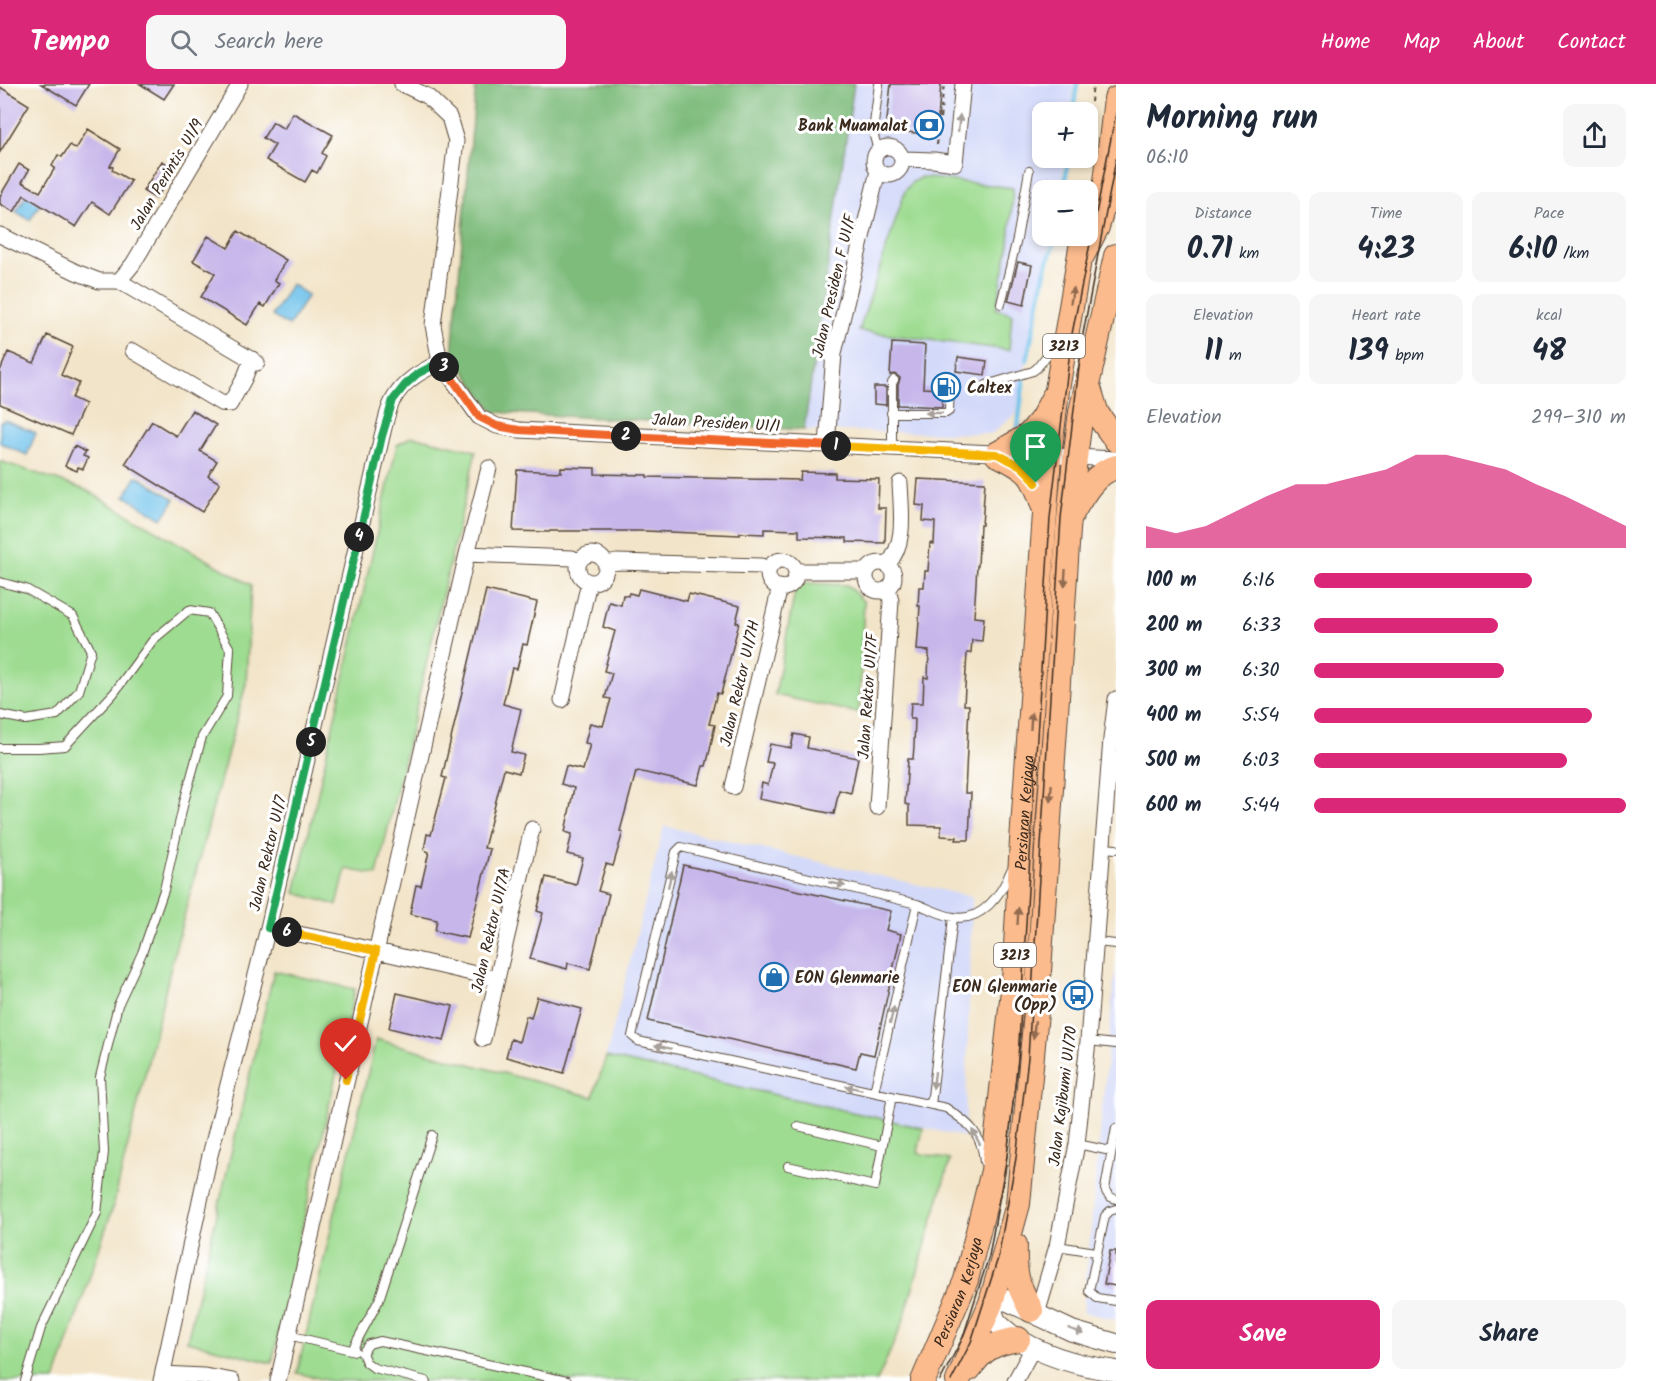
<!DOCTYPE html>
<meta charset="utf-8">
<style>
:root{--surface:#fff;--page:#f6f6f7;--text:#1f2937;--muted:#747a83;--accent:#db2777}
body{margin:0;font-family:Kalam,sans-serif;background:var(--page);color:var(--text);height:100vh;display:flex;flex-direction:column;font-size:22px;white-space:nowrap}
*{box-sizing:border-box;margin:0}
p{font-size:20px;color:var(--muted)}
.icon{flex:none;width:33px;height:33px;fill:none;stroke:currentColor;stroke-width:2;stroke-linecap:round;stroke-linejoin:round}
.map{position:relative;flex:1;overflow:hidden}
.sheet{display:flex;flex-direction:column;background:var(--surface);width:540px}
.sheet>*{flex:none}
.controls{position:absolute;left:1032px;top:18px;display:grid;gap:12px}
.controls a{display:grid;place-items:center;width:66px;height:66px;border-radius:12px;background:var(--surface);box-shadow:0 3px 9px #0003;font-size:30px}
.pin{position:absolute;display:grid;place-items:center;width:51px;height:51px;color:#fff;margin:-62px -26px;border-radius:50% 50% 50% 0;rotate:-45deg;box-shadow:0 0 6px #0007}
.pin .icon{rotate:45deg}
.km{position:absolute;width:30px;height:30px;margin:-15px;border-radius:50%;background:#222;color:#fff;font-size:16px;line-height:30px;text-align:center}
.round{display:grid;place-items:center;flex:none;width:63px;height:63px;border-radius:12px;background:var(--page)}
.head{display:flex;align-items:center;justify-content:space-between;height:102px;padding:0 30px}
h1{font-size:33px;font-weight:800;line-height:45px}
.figures{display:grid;grid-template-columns:repeat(3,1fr);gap:9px;height:102px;padding:6px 30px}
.figures div{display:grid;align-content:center;border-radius:12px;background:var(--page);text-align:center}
.figures b{font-size:30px;font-weight:800}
.figures small{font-size:16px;font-weight:400}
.figures p{font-size:16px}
.chart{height:168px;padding:12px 30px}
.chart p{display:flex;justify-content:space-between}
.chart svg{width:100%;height:108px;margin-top:6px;fill:var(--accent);opacity:.7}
.cta{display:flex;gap:12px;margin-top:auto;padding:12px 30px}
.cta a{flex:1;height:69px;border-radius:12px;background:var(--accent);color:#fff;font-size:24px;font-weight:800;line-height:69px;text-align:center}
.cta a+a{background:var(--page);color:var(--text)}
ul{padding:0 30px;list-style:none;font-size:20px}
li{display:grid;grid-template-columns:96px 72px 1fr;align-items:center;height:45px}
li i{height:15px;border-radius:8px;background:var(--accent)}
header{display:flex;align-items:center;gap:36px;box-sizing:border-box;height:84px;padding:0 30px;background:var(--accent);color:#fff}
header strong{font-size:28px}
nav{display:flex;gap:33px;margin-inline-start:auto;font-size:21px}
.search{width:420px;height:54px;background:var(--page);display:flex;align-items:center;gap:15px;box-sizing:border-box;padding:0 21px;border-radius:12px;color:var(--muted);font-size:22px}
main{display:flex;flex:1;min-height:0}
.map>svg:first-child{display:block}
</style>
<header>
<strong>Tempo</strong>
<div class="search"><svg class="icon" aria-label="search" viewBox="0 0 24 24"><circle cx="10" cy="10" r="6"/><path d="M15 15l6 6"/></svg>Search here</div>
<nav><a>Home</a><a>Map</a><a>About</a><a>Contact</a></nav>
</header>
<main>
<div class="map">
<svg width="1116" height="1297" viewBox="0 0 1116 1297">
<rect width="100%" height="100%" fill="#fff"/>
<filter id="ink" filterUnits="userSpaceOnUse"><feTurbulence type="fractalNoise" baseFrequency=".0167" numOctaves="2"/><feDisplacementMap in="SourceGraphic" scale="12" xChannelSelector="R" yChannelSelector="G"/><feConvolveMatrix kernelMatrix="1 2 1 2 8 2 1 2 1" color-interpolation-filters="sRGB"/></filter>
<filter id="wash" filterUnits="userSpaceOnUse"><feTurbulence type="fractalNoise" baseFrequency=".008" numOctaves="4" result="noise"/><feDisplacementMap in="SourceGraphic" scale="24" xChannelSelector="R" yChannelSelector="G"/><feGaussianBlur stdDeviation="1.35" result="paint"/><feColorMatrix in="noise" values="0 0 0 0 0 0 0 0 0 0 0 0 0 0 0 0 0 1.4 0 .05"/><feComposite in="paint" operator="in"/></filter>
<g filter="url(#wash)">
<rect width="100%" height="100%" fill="#f2e4c8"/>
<path fill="#d3d9f9" d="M854 0H1074L1070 28H1042V74H1064L1062 93 1059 106H1042V152H1051L1016 330 991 350 804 346Z
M664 742 972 813 965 1053 606 973Z
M1116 878V1236L1083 1228Z"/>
<path fill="#9edc91" stroke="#6c8358" stroke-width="1.5" d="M921 93 1013 104 1009 160 996 225 1012 229 1009 266 859 247 905 107 911 99Z
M412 352 476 367 377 791 346 785 337 821 295 809 397 361Z
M0 377 86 406 251 501 246 600 174 870 113 1123 55 1297H0Z
M807 499 847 501 864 518 859 629 775 611 795 507Z
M274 887 355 905 272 1279 187 1257Z
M376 955 593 1013 606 973 923 1044 918 1069 950 1076 903 1238 877 1297H330L297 1289Z"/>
<path fill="#7ebc7b" stroke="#5c734c" stroke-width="1.5" d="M476 0H854L804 346 494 328 452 270Z"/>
<path fill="#6fc2eb" stroke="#557684" stroke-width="1.5" d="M31 103 45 112 30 136 16 128Z
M291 200 308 211 289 242 272 232Z
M5 336 36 349 27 371 0 359V338Z
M137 392 175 415 162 435 125 412Z"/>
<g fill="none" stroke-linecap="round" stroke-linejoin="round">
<path stroke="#6fc2eb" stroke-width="4.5" d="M1073 28 1077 0
M1064 106 1068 74
M1027 276 1045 187 1056 152
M1018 342 1024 293"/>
</g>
<g id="blocks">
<path fill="#c6b6ea" d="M41 0H89L76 21Z
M140 0H174L164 15Z
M891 0H941L937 45 930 51 886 45Z
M0 3 29 21 0 68Z
M293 29 333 51 322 69 326 72 317 89 312 86 305 98 266 76 275 61 263 54 273 38 284 45Z
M88 45 120 65 110 82 113 83 112 86 131 97 110 130 92 118 76 143 24 111 14 128 0 120V112L19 80 29 86 22 98 40 108 55 84 52 82 58 71 62 73 70 61 76 65Z
M162 77 175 85 156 115 143 107Z
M238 147 286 176 274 196 279 199 265 223 260 220 247 241 201 213 215 189 193 177 208 152 228 164Z
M1018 178 1032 181 1024 221 1008 217Z
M47 251 73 263 61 291 79 299 72 314 85 320 71 351 0 320V287L8 268 34 279Z
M892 259 925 261 923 304 943 305 942 323 898 321V301L900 294 895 290 890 291Z
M958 273 987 277 985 291 956 287Z
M874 303H886V321L874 320Z
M192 326 216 341 200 367 217 377 208 392 220 399 202 428 125 380 152 337 176 352Z
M74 362 86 368 83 372 88 374 83 385 78 383 77 387 65 382Z
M561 383 595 384V390L647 391V393L800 396 801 388 835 389V394L879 395 878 424H886L885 459 847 458V454L799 453V446L764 445V450L740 449V451L646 447H550L549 448 513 447 517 386 561 388Z
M918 395 985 398 982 441H980L978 482H977L974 533 984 534 982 557 972 556 971 569H967L964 621H969L965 709H971L969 756H956L957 753 941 752V742L909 741V721L905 720 908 675H913L914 662 915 635H910L911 619H923L924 593 928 594 929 567 917 566 920 522H918L919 503H924L925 487H928L930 459 934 460 935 438 923 437 924 422 916 421Z
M639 505 687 517 689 510 740 522 736 538 739 539 721 610 717 609 709 640 715 641 710 666 706 682H703L698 701 638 687 637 689 636 688 620 747 623 748 613 782 606 780 598 807 609 810 590 885 568 879 567 885 530 875 543 829 537 827 546 793 576 801 583 774 567 770 572 750 565 748 574 704 561 700 566 682 583 686 590 660 585 659 590 639 603 642 611 615 605 614 612 589 604 587 615 547 603 543 609 518 621 521 623 511 628 512 629 509 637 511Z
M486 506 537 518 527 561 523 560 517 585 512 584 503 620 521 625 511 668 524 671 519 689 504 685 484 764 490 765 468 854 435 847 437 836 410 830 416 801 421 802 429 768 424 766 427 750 431 751 446 694 442 693Z
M794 650 809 653 807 664 858 674 851 709 839 706 834 730 759 715 762 699 768 701 773 679 766 678 770 660 791 664Z
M683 781 891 827 886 846 901 850 874 971 860 968 856 984 648 937Z
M397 909 453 922 444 957 389 944Z
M537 913 582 925 564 989 506 973 511 955 519 958 526 932 531 934Z
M1110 1167H1116V1202L1104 1200Z"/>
</g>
</g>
<g filter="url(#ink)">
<use href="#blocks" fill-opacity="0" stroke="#564638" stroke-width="1.5"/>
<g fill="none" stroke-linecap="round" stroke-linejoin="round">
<g stroke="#564638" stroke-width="10">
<path id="service" d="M878 67 873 48 879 0
M1001 220 1017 155 1029 87
M986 301 1033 287 1037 284 1058 257
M891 329H946L949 327 950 299
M892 364V299L894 296
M0 498 26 505 73 532 91 567 79 607 57 631 26 636 0 631
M0 664H39L65 662 114 609 153 556 189 526 209 529 230 565 227 612 202 653 184 718 164 806 142 869 118 921 100 993 104 1068 97 1129 41 1244 25 1297
M1102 764 1116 765
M1095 858 1116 860
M1088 957 1116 960
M874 1008 917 820
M931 1021 953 834
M798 1042 882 1062
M1116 1044 1105 1105C1107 1111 1110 1114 1116 1115
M1077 1060 1111 1067
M984 1078C982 1049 969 1039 946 1024L638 957 632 952 676 768 681 763 917 820C928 824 941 831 953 833 981 839 1002 810 1011 786
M788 1082 875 1102 892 1012
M1116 1125 1110 1127 1105 1132 1089 1207 1097 1214 1116 1217
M1057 1162 1096 1168
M288 1251 355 1267
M352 1266 379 1216 432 1051
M362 1269 369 1260 380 1257 567 1297
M362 1269 366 1278 374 1284 426 1297"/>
</g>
<g stroke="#564638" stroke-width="17">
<path id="minor" d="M402 0 427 12 449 33 456 57 433 241 440 278 479 333 497 342 519 346 1116 375
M874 77a14 14 0 1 1 28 0a14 14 0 1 1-28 0Z
M903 75 934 76 955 79 963 0
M0 151 76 188 99 197H119L257 279
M119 197 133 180 240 0
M133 267 221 319 230 320 244 295 252 275
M827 361 834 269 878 87
M578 484a14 14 0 1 1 28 0a14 14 0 1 1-28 0Z
M467 470 572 474 579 478
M768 490a14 14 0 1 1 28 0a14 14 0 1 1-28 0Z
M866 493a14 14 0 1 1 28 0a14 14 0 1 1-28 0Z
M606 480 617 478 761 482 769 485
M887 481C907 460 901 426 900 399
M796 487H867
M562 616 589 498
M733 703 780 503
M877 723 891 517 888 504
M268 844 334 857 497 895
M483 955 532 745
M1037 1230 1057 1162 1077 1060 1088 957 1111 655 1116 615
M163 1290 203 1292 232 1297
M161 1297 209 1075 268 844 382 352C385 341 387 326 393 316 403 297 422 287 440 278
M278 1297 467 470 489 384
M1015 1297 1033 1264"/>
</g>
<g stroke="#564638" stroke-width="22">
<path id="tertiary" d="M1116 1260 1072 1247 1006 1216 991 1219C992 1224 993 1232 996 1237 999 1242 1006 1246 1010 1250 1040 1271 1080 1282 1116 1287"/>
</g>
<g stroke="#564638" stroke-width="26">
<g id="primary">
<path d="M1082 172 1097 143 1103 122 1116 15"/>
<path d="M1088 301 1097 330 1116 356"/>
<path d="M997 370 1029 351 1042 335 1053 314"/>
<path d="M997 370C1028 386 1032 387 1043 421"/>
<path d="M1071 431C1082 412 1094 389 1116 383"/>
<path d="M1015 1161C1014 1193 1017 1199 1031 1226"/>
<path d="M969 1285C984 1264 992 1260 1018 1255"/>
<path id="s1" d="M923 1297 966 1196 993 1087 1014 897 1022 757 1049 373 1057 306 1083 152"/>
<path d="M958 1297 991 1219 1018 1120 1037 918 1068 446 1075 374 1081 328 1116 172"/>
</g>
</g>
<path stroke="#564638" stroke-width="2" stroke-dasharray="4.5 4.5" stroke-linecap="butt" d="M1037 40 1042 41
M1088 45 1093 0
M937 61 944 0"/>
<use href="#service" stroke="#fff" stroke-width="8"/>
<use href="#minor" stroke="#fff" stroke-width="15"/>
<use href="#tertiary" stroke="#fff" stroke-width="20"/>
<use href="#primary" stroke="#fbbb8d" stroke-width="24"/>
<path stroke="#3b2a1e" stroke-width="1.5" d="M940 1297 963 1253 989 1172 1007 1072 1018 975 1050 434 1072 250 1116 29
M951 1297 971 1258 998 1174 1016 1074 1028 974 1061 434 1083 250 1116 75"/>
</g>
<defs><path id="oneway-solid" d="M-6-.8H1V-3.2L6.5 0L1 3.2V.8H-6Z" transform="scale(1.5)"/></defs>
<g fill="#a79f9a">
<use href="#oneway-solid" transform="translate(959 39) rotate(-84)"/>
<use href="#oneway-solid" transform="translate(934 329) rotate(180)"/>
<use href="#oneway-solid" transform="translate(670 795) rotate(-77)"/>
<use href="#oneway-solid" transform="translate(837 800) rotate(13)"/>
<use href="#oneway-solid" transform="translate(892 931) rotate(-77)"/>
<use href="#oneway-solid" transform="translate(663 963) rotate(-168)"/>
<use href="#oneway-solid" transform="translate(934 996) rotate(97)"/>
<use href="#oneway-solid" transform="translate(854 1004) rotate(-168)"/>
<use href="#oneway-solid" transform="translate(976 1053) rotate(-118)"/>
<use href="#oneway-solid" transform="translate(1076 1247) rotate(21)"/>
</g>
<g fill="#916b50">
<use href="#oneway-solid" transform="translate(1072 211) rotate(-80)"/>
<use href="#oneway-solid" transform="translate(1065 494) rotate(94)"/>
<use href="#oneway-solid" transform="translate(1031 637) rotate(-86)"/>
<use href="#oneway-solid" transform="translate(1051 709) rotate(94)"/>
<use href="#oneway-solid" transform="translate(1018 832) rotate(-87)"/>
<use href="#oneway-solid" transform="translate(1034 946) rotate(96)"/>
</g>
</g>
<g fill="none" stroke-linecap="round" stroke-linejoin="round" filter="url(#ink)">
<g stroke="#fff" stroke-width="12">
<path id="split-1" d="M836 362 997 370 1021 382 1030 391 1036 399"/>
</g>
<g stroke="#fff" stroke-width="12">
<path id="split-2" d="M626 352 836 362"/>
</g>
<g stroke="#fff" stroke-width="12">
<path id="split-3" d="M444 283 479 333 497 342 519 346 626 352"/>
</g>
<g stroke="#fff" stroke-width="12">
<path id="split-4" d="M359 453 382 352 393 316 405 301 417 290 440 278 444 283"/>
</g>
<g stroke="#fff" stroke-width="12">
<path id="split-5" d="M311 658 359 453"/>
</g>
<g stroke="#fff" stroke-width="12">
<path id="split-6" d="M287 848 268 844 311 658"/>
</g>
<g stroke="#fff" stroke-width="12">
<path id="split-7" d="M287 848 376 867 346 996"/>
</g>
<use href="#split-1" stroke="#f5b400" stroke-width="8"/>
<use href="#split-2" stroke="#f0652b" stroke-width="8"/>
<use href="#split-3" stroke="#f0652b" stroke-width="8"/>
<use href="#split-4" stroke="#22a559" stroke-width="8"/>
<use href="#split-5" stroke="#22a559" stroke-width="8"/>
<use href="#split-6" stroke="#22a559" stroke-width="8"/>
<use href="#split-7" stroke="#f5b400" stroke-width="8"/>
</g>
<defs>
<g id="bank-ring" transform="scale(1.5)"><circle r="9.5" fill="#fff" stroke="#1f6fb2" stroke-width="1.5"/><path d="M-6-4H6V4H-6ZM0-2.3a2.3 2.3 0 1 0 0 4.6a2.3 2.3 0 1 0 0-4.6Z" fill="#1f6fb2"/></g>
<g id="fuel-ring" transform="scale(1.5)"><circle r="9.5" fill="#fff" stroke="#1f6fb2" stroke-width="1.5"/><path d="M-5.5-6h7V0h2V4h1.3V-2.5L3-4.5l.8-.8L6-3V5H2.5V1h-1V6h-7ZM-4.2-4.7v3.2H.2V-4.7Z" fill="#1f6fb2"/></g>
<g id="shop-ring" transform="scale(1.5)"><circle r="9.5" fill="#fff" stroke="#1f6fb2" stroke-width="1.5"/><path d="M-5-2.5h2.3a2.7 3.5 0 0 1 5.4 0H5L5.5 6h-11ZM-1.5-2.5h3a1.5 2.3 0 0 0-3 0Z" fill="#1f6fb2"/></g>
<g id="bus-ring" transform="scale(1.5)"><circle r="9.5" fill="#fff" stroke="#1f6fb2" stroke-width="1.5"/><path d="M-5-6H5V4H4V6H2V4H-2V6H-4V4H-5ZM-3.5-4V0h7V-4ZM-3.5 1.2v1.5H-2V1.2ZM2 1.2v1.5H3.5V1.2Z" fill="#1f6fb2"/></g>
</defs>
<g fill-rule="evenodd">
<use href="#bank-ring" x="929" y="41"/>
<use href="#fuel-ring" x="946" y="303"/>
<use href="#shop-ring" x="774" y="893"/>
<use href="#bus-ring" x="1078" y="911"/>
</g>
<g text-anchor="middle" stroke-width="6" stroke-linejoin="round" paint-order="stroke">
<g fill="#fff" stroke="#766a62" stroke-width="1.5">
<rect x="1043" y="250" width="42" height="24" rx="4.5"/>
<rect x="994" y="859" width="42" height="24" rx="4.5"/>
</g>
<g font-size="15" font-weight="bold" fill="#3b2a1e">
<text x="1064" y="267">3213</text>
<text x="1015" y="876">3213</text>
</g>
<g font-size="16" font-weight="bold" fill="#3b2a1e" stroke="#fff" text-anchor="end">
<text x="908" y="47">Bank Muamalat</text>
<text x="967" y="309" text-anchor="start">Caltex</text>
<text x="795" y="899" text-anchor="start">EON Glenmarie</text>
<text x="1057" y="908">EON Glenmarie<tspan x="1057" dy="18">(Opp)</tspan></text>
</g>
<g font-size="16" fill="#3b2a1e" stroke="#fff">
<text transform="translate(166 90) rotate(-59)" y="6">Jalan Perintis U1/9</text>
<text transform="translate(833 202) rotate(-77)" y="6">Jalan Presiden F U1/F</text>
<text transform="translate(716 338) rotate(3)" y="6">Jalan Presiden U1/1</text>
<text transform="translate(739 599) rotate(-77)" y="6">Jalan Rektor U1/7H</text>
<text transform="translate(867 612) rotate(-86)" y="6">Jalan Rektor U1/7F</text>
<text dy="6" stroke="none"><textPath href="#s1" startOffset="582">Persiaran Kerjaya</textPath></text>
<text transform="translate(267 769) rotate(-77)" y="6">Jalan Rektor U1/7</text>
<text transform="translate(490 846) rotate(-77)" y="6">Jalan Rektor U1/7A</text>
<text transform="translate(1062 1012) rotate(-83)" y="6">Jalan Kajibumi U1/70</text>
<text dy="6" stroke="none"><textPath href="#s1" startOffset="96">Persiaran Kerjaya</textPath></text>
</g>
</g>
</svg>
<div class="controls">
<a>+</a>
<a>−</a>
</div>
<div class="pin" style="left:1036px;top:399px;background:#1e9e55"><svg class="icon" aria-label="arrive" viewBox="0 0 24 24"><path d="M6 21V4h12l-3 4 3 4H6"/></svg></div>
<div class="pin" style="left:346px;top:996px;background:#d93025"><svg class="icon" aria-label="check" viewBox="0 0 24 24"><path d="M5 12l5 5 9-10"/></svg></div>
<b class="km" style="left:836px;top:362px">1</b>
<b class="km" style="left:626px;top:352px">2</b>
<b class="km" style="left:444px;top:283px">3</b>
<b class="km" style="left:359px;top:453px">4</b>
<b class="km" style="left:311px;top:658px">5</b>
<b class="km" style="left:287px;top:848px">6</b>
</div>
<section class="sheet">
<div class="head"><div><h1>Morning run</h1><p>06:10</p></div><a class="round"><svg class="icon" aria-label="share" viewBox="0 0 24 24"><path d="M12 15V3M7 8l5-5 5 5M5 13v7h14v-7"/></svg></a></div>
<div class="figures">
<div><p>Distance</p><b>0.71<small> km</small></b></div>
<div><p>Time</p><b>4:23</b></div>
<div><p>Pace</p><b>6:10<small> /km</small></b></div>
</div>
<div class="figures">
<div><p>Elevation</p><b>11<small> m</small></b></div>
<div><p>Heart rate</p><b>139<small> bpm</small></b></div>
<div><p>kcal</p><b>48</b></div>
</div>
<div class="chart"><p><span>Elevation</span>299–310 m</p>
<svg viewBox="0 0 160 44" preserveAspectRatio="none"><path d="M0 44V35L10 38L20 35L30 29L40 23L50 18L60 18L70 15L80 12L90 6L100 6L110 9L120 12L130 18L140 23L150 29L160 35V44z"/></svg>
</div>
<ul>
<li><b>100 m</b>6:16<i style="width:70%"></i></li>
<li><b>200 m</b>6:33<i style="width:59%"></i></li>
<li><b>300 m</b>6:30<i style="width:61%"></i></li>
<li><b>400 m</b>5:54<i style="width:89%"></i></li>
<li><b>500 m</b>6:03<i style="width:81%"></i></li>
<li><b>600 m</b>5:44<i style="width:100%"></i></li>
</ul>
<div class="cta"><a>Save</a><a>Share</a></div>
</section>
</main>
